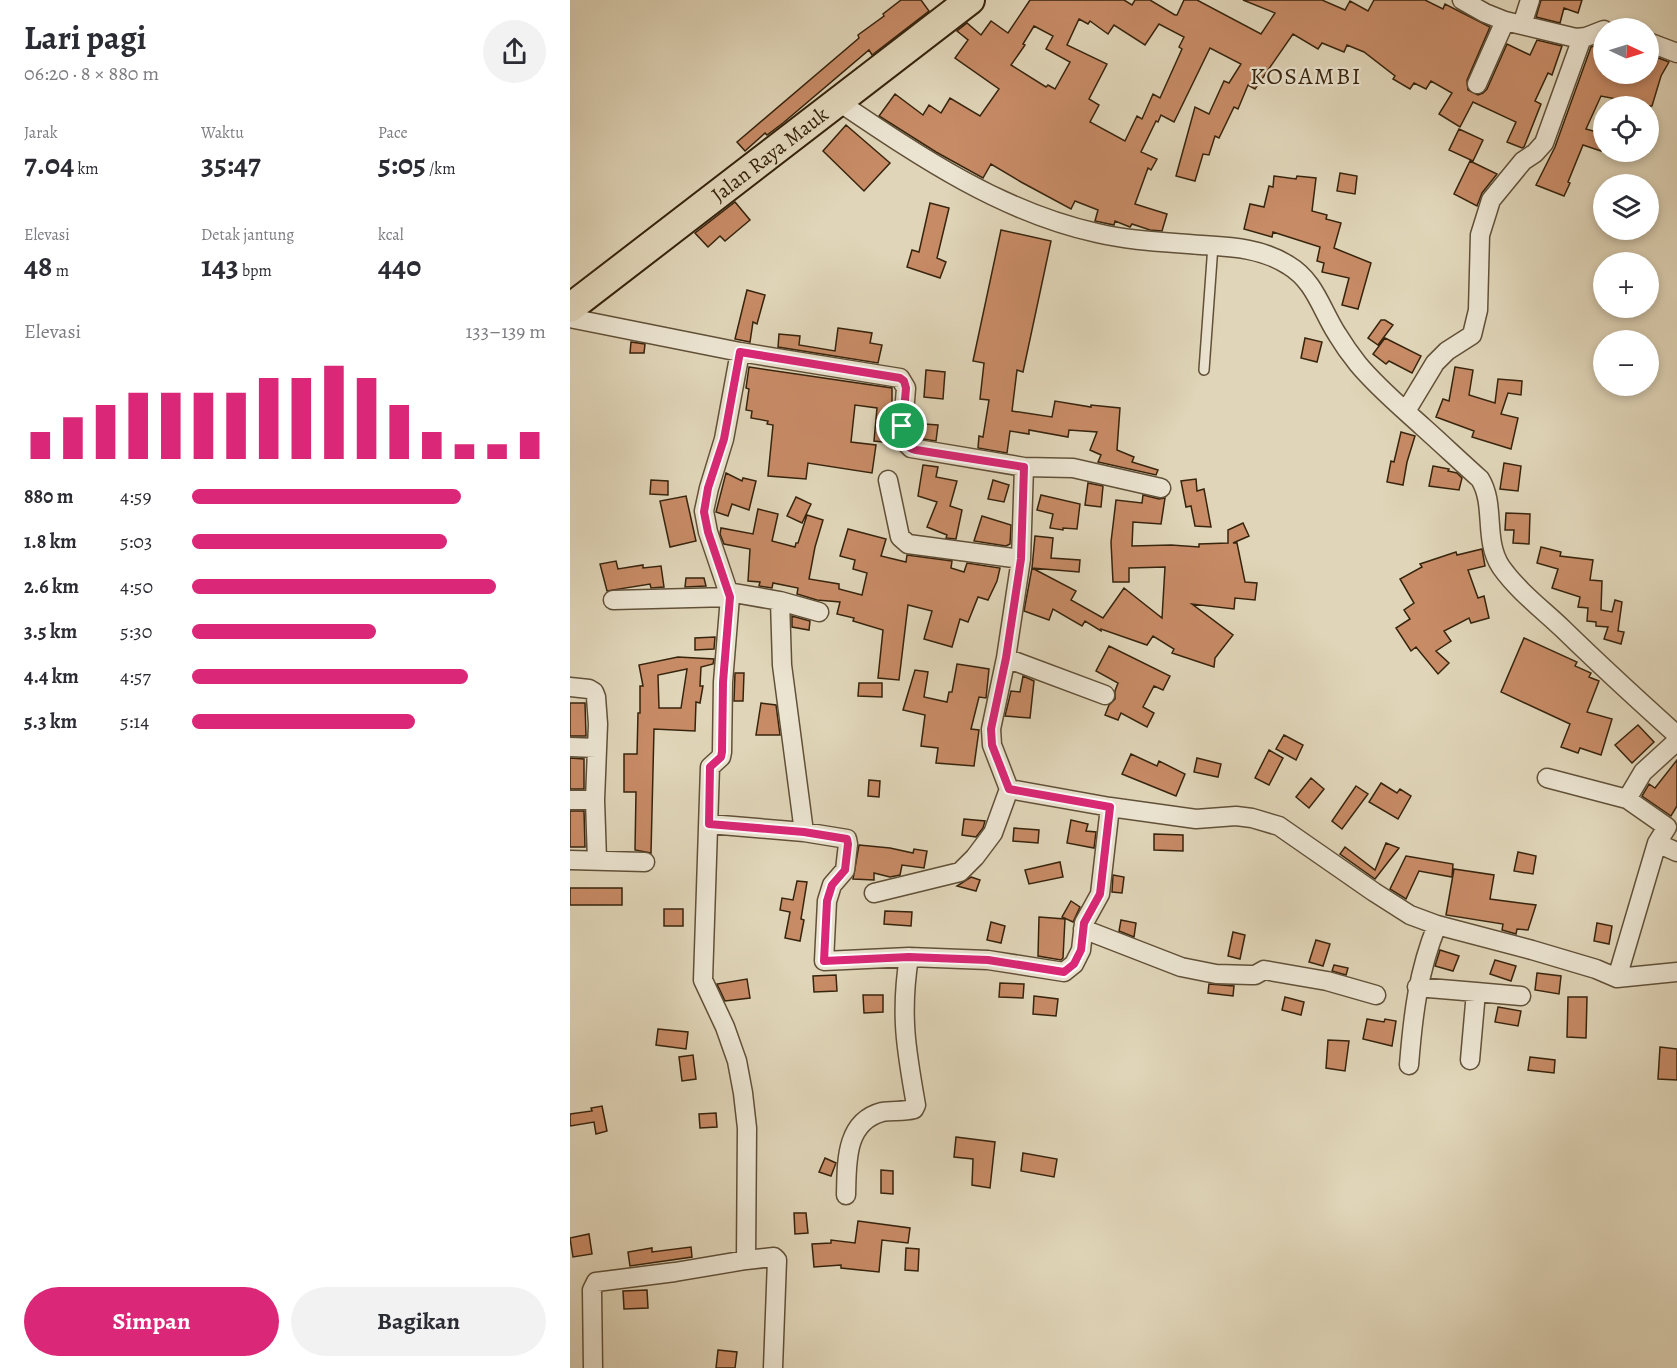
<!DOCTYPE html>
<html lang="id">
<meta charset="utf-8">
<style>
:root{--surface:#fff;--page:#f2f2f3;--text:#2b2b33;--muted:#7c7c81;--accent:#db2777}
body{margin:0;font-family:Alegreya,serif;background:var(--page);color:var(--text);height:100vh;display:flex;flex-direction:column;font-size:22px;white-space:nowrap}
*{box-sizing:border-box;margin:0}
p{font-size:20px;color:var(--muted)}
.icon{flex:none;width:33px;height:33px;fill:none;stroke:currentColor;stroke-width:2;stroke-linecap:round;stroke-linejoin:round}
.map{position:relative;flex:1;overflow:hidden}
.sheet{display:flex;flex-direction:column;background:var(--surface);width:570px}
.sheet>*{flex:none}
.needle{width:39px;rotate:94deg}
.controls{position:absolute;left:1023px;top:18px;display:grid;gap:12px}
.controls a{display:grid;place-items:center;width:66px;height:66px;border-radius:50%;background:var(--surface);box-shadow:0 3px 9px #0003;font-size:30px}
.pin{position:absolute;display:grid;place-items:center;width:51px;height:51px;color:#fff;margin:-26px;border:3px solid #fff;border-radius:50%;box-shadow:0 2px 6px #0007}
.round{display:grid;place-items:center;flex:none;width:63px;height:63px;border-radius:32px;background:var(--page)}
.head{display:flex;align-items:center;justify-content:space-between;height:102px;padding:0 24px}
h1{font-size:33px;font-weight:700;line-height:45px}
.metrics{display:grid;grid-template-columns:repeat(3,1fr);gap:9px;height:102px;padding:6px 24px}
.metrics div{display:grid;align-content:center}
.metrics b{font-size:30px;font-weight:700}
.metrics small{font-size:16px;font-weight:400}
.metrics p{font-size:16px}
.chart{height:168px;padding:12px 24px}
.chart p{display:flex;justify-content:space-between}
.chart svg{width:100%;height:108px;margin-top:6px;stroke:var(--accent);stroke-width:6}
.action{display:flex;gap:12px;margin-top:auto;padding:12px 24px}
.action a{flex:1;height:69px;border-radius:36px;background:var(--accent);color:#fff;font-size:24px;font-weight:700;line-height:69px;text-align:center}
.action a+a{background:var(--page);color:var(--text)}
ul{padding:0 24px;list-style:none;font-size:20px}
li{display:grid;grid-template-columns:96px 72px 1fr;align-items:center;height:45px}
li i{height:15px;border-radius:8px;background:var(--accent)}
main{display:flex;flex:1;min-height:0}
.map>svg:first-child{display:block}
</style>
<main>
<section class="sheet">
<div class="head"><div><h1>Lari pagi</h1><p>06:20 · 8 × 880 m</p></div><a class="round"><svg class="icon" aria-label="share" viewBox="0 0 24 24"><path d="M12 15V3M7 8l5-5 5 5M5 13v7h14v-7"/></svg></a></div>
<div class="metrics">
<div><p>Jarak</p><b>7.04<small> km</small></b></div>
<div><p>Waktu</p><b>35:47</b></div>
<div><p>Pace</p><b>5:05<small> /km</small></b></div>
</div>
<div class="metrics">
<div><p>Elevasi</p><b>48<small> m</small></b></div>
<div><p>Detak jantung</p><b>143<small> bpm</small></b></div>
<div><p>kcal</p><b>440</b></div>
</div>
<div class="chart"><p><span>Elevasi</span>133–139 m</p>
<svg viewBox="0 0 160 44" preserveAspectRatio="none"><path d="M5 44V33M15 44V27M25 44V22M35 44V17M45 44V17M55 44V17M65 44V17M75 44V11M85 44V11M95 44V6M105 44V11M115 44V22M125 44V33M135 44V38M145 44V38M155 44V33"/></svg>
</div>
<ul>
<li><b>880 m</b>4:59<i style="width:76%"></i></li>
<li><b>1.8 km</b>5:03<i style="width:72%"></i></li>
<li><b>2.6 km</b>4:50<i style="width:86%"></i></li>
<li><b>3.5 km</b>5:30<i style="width:52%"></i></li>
<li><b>4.4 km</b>4:57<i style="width:78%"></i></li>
<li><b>5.3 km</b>5:14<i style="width:63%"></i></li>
</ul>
<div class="action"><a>Simpan</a><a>Bagikan</a></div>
</section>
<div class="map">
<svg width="1107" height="1368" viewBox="0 0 1107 1368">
<rect width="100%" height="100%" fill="#e0d5b8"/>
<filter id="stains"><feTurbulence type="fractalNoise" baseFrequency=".00333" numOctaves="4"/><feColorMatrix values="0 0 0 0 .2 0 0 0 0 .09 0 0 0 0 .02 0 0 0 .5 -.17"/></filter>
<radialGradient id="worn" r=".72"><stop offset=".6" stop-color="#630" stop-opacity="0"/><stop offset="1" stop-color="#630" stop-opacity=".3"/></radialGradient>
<path fill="#c78b66" stroke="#37240d" stroke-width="1.5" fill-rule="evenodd" d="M331 0H351L359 11 302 55 299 50 213 123 197 135 195 133 175 151 167 142 289 38 288 35 314 16 313 14Z
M460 0H554L562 5 565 0H580L605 15H607L614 0H627L691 34 705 13 673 0H752L775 10 780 1 798 11 804 0H855L873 9 875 4 920 27 897 80 898 90 908 95 913 93 917 89 937 44 960 55 967 40 992 46 982 75 978 73 965 101 971 104 954 147 952 148 937 142 946 122 903 102 890 127 869 114 882 93 861 81 856 89 844 83 840 89 823 79 825 76 794 52 777 45 774 52 752 43 748 49 723 34 685 89 678 85 668 109 664 107 649 138 645 136 639 155 633 154 625 181 606 176 625 107 639 114 654 81 659 83 671 64 640 48 604 122 591 115 588 122 586 121 571 152 587 159 581 170 578 168 565 204 597 214 592 231 580 230 562 224 560 227 545 221 544 225 525 221 528 210 505 201 501 209 451 182 421 164 413 178 366 152 309 116 325 94 353 115 359 105 371 113 380 98 410 116 429 89 385 58 398 40 387 31 397 23 411 35 421 21 438 33ZM509 19 518 24 520 21 538 34 544 25 575 45 589 24 614 37 609 47 612 49 590 98 583 94 572 119 567 116 555 141 520 122 529 105 519 99 537 64 497 45ZM464 26 483 36 476 49 500 62 485 89 478 85 476 87 441 65 455 45 453 44Z
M971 0H1012L1008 13 994 8 990 23 966 17Z
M1034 42V74H1078V54L1099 62 1091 76 1082 106H1066L1067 103 1031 96 1016 129 1034 134 1031 151 1013 145 998 182 1000 183 994 196 966 185 985 147 1021 47Z
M276 125 320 163 294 191 253 151Z
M889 129 913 140 903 161 879 150Z
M900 161 927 174 912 193 907 206 884 194Z
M770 173 787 176 785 194 767 191Z
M704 176 726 179 727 176 746 178 742 211 757 215 756 219 771 223 764 248 801 263 788 309 772 305 779 278 752 272 754 263 747 261 750 247 703 232 702 237 674 229 680 204 694 207 699 186 703 187Z
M165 202 180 220 155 241 150 236 138 247 125 233Z
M360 203 379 208 367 258 376 262 370 278 337 267 342 250 349 252Z
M431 230 481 241 453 372 447 370 442 411 482 417 485 401 521 407V405L550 408 547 450 564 457 562 462 588 470 586 475 528 462 531 455 520 450 527 432 499 430 498 437 459 430V434L440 431 437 453 408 448 409 436 413 437 419 400 410 399 414 363 403 361Z
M177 290 195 295 187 324 183 322 180 342 165 339Z
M811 320H815L823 325 808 345 798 338Z
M268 328 302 333 300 343 312 345 308 363 208 347 209 334 230 336 229 345 265 351Z
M735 338 752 342 747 362 731 358Z
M815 338 851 356 842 373 819 361 816 364 803 354Z
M61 342 75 344 74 353H60Z
M179 367 322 388V443L304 441 307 408 285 405 281 442 306 445 302 473 238 463 236 479 198 476 203 425 197 424 198 421 181 418 182 411 176 410 179 389 176 388Z
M885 367 903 370 899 395 925 403 928 379 952 381 951 395 938 393 931 414 948 418 941 449 902 437 904 431 866 417 873 399 879 401Z
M356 370 375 372 373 399 354 397Z
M354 424 368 425 366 441 346 438 344 435V429L353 430Z
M831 432 845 436 837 462 833 485 817 482 821 461 824 462Z
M934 463 951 466 948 491 930 489Z
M353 465 368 467 366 477 387 481 380 506 392 510 386 539 376 538 377 535 357 527 367 502 348 496Z
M863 466 879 469 878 471 887 473 892 478 889 490 859 486Z
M156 473 172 481 173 478 186 481 179 510 162 504 158 516 146 512Z
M626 479 627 491 634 489 641 527 625 526 621 506 616 507 611 481Z
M81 480 98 481V495L80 494Z
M423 480 439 485 434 502 418 499Z
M518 483 533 486 531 507 515 505Z
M471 495 510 504 507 529 493 528V530L480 528 483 514 467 510Z
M573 495 589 499 595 498 591 524 563 522 562 546 601 545 629 547V544L658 543V530L673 523 679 536 663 543H667L675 582 687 583 685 600 665 598 664 609 622 604 663 635 645 658 644 667 602 653 604 649 583 636 577 645 531 629V631L515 621 512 626 483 609 479 620 454 611 462 568 506 591 501 600 533 618 554 588 592 618 595 567 559 568V582H543L541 542 546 500 572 503Z
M116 496 126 541 100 547 90 501Z
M226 497 241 504 232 523 217 516Z
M188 509 208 514 202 541 225 547 226 543H228L237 515 253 520 245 547 239 579 269 584V589L292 595 297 573 283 569 285 560 270 556 278 529 316 539 311 556 336 562 337 555 382 561 381 568 394 572 397 563 430 568 427 581 418 600 408 597 398 622 390 619 382 647 354 639 362 611 338 605 329 680 308 678 313 630 283 621 284 618 267 614 270 602 247 600 227 594 228 588 203 583 202 588 189 586 190 582 178 581 180 549 154 544 150 534 151 528 183 534Z
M936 513 960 514 959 544 943 543 944 530H935Z
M412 516 441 525 440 544 436 546 404 541Z
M465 536 483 538 481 558 510 560 509 572 462 568Z
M971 547 991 552 990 556 1023 560 1020 580 1032 581 1031 610 1042 612 1045 600 1052 602 1048 631 1054 632 1051 644 1034 639 1038 627 1026 626V622L1017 621 1018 608 1008 607 1010 597 982 588 988 569 967 563Z
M912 549 915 566 898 570 908 598 914 596 919 618 901 623 899 618 874 631 881 641 866 651 879 663 868 674 846 647 841 651 826 628 840 619 834 610 844 603 830 579 852 567 850 564 886 552 887 555Z
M46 561 48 569 73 565V568L91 566 94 587 81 588 80 584 37 591 30 564Z
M116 578H134L136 586 115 587Z
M222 616 240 621 239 630 222 627Z
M145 637 144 649 125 650V638Z
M954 638 1007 662 1005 666 1021 673 1019 677 1029 681 1017 712 1042 719 1031 755 1010 748 1008 753 991 747 1000 724 931 692Z
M539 646 600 676 593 690 584 686 573 707 584 713 577 727 551 713 548 720 535 715 539 705 545 699V691L548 683 526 671Z
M108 657 144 659 143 664 131 667 130 686H133L130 703 126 702 125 731 84 729 81 853 65 850 66 792H54V754H67L68 713H70V686H73L69 665ZM117 669 111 708H89L88 675Z
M387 664 419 669 416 698 409 697 401 729 409 730 404 766 366 763 368 748 351 746 355 715 333 710 345 670 358 672 354 697 377 702 379 692H382Z
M165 673H174L173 701H164Z
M453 676 464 681 460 718 435 716 441 691 450 692Z
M289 683H312V697L288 696Z
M0 703H15L16 736H0Z
M191 703 206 705 210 735H186Z
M1068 725 1084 742 1062 763 1045 745Z
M714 735 733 745 726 760 706 749Z
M699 750 713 758 699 785 685 778Z
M561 754 587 766 589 761 615 774 606 796 552 774Z
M0 758 14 759V789H0Z
M627 758 651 764 648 777 624 772Z
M1107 760V806L1101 816 1072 796 1079 784 1085 788Z
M741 778 754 789 739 808 726 797Z
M299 780 310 781 309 797 298 796Z
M811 783 827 793 830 789 841 796 828 819 799 802Z
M786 786 798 794 772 829 762 821Z
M0 811H14L15 847H0Z
M394 819 415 821 413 828 406 837 392 835Z
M501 820 518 824 516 831 526 832 524 848 497 843Z
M444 828 469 830 468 843 443 841Z
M584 834 613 835V851L584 850Z
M816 843 829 848 805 879 770 854 775 847 805 870Z
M289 845 320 848 343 853 344 849 357 851 354 868 332 865 330 875 320 877 304 873V880L283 879Z
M948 852 966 856 963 874 944 871Z
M836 856 883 864 882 877 849 871 836 899 820 889Z
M490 862 493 877 459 884 455 870Z
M884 869 924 875 920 899 966 905 958 930 947 929 946 934 932 930 933 924 876 915Z
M543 875 554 877 552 893 542 892Z
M401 877 410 880 406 891 387 886Z
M227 881 237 882 231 919 234 920 230 941 215 938 220 912 210 910 212 898 223 900Z
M0 888H52V905H0Z
M501 901 510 907 503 922 492 917Z
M94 909H113V926H94Z
M315 911 342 912 341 926 314 924Z
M469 917 495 919 493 958 491 960 468 956Z
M551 920 566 923 564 937 549 931Z
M421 922 435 926 431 943 417 940Z
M1027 923 1042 926 1039 944 1024 941Z
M663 932 675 935 670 959 658 956Z
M746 940 760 944 753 966 739 962Z
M870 950 889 956 883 971 865 966Z
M925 960 946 966 941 981 920 974Z
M764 965 778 968 776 975 762 971Z
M967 973 991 976 989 994 965 990Z
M266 975 267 991 244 992 243 976Z
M177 979 180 998 155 1001 147 984Z
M430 983 454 984 453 998 429 997Z
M639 984 664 986 663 996 638 993Z
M293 995H313V1012L294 1013Z
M464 996 488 999 486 1016 463 1014Z
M715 997 734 1002 731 1015 712 1010Z
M998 997H1017L1016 1038 997 1037Z
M928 1007 951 1011 948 1026 925 1022Z
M797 1019 814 1022 815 1019 826 1021 822 1046 793 1039Z
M88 1029 118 1032 116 1049 86 1045Z
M758 1040 779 1041 775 1071 756 1068Z
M1090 1047 1107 1049V1080L1088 1079Z
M123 1055 126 1079 112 1081 109 1057Z
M960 1057 985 1060 984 1073 958 1070Z
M32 1106 37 1131 26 1134 24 1122 0 1126V1114L22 1111 21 1108Z
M146 1113 147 1127 130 1128 129 1114Z
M386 1137 425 1142 420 1188 402 1185 403 1159 384 1157Z
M453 1153 487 1159 484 1177 451 1171Z
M255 1158 266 1163 261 1176 249 1172Z
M311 1170 323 1171V1194L311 1193Z
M224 1213H236L238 1233 225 1234Z
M288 1221 340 1228 338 1243 312 1240 309 1272 271 1268V1265L244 1267 242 1244 261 1243V1240L285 1243Z
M19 1234 22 1254 3 1257 0 1238Z
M121 1247 122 1257 60 1266 58 1252 82 1248V1252Z
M336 1248 349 1249 348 1271 335 1270Z
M77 1290 78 1308 54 1309 53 1291Z
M148 1350 167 1352 165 1368H146Z"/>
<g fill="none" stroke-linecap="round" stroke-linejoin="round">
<g stroke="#615038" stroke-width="12">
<path id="lane" d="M634 370 643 245"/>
</g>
<g stroke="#615038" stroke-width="21">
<path id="street" d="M892 0 915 13 935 21 1006 38 1016 37 1034 30
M952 25 960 0
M1078 42 1107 53
M907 84 935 21
M269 102C349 156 431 212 527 233 561 241 596 242 631 245 662 247 691 248 718 265 745 281 751 309 767 334 773 344 780 354 788 364 807 387 831 407 853 427 872 444 891 462 910 479 926 505 913 540 931 567 948 591 972 609 993 629 1030 665 1068 700 1107 735
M0 318 170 352 330 378 336 388 332 439 341 448 454 467 503 468 591 488
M836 411 865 363 877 351 902 335 908 310 910 235 921 200 953 161 965 153 974 143 1012 38
M318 480 330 537 338 544 451 559
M158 592 210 601 249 612
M43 600 160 597
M210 601 212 665 234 832
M436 658 535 695
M0 687 19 689 24 692 26 697 28 724 25 800 27 860
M0 747 26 748
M977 778 1057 799 1097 827 1087 843 1047 978
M439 789 540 807 626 819 666 816 682 818 709 826 804 892 840 915 867 925 962 950 1026 969 1047 978 1107 972
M1057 799 1073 772 1107 741
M0 800H25
M139 824 234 832 277 839 278 844 275 870 262 885 257 901 254 961 339 957 418 960 494 972 504 964 511 950 514 923 530 894 540 807
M1087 843 1107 852
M0 860 75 862
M304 893 390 872 405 857 423 833 439 789 422 745 421 729 436 658 451 559 454 467
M513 929 611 967 646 974 681 975H685L694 970 757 981 806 995
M847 987 906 992 900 1060
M906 992 951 996
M839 1065C843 1015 848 972 867 925
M276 1195C277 1165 274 1122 312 1112 322 1110 333 1112 344 1109L346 1105C336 1049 330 1014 339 957
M176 1260 204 1257 207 1260 203 1368
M23 1368 22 1290 26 1282 105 1272 176 1260 177 1128 173 1093 167 1061 155 1027 133 980 140 767 151 757 152 752 153 682 160 597 138 532 134 511 139 488 154 439 170 352"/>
</g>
<g stroke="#37240d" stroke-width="32">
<g id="primary">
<path id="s1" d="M0 308 400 0"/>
</g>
</g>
<use href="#lane" stroke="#ebe4d1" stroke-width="9"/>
<use href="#street" stroke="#ebe4d1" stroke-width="18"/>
<use href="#primary" stroke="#e0d5b8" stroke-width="28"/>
</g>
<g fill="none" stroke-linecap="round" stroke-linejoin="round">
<g stroke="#fff" stroke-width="12">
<path id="route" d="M170 352 330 378 334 381 336 388 332 435C332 444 338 448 346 450L454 467 451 559 436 658 421 729 422 745 439 789 540 807 530 894 514 923 511 950 504 964 494 972 418 960 339 957 254 961 257 901 262 885 275 870 278 844 277 839 234 832 139 824 140 767 151 757 152 752 153 682 160 597 138 532 134 512 138 488 154 439Z"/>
</g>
<use href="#route" stroke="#db2777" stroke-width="8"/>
</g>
<g text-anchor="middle" stroke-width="4.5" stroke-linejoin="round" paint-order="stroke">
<g font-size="21" fill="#37240d" stroke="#ebe4d1">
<text dy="7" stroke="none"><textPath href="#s1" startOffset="252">Jalan Raya Mauk</textPath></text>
</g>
<g font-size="24" letter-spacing="1.5" fill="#37240d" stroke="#ebe4d1">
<text x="736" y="84">KOSAMBI</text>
</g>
</g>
<rect width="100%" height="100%" filter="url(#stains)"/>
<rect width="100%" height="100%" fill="url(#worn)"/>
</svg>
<div class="controls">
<a><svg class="needle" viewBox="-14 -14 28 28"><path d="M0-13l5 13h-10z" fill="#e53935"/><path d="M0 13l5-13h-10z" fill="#7c7c81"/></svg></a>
<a><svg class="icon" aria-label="locate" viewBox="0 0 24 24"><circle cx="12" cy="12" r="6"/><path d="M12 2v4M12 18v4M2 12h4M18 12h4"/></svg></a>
<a><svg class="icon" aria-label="layers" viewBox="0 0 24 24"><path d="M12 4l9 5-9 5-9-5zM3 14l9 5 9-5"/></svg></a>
<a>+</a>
<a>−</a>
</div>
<div class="pin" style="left:332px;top:426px;background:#1e9e55"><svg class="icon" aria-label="arrive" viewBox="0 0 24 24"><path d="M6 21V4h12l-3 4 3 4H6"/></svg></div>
</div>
</main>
